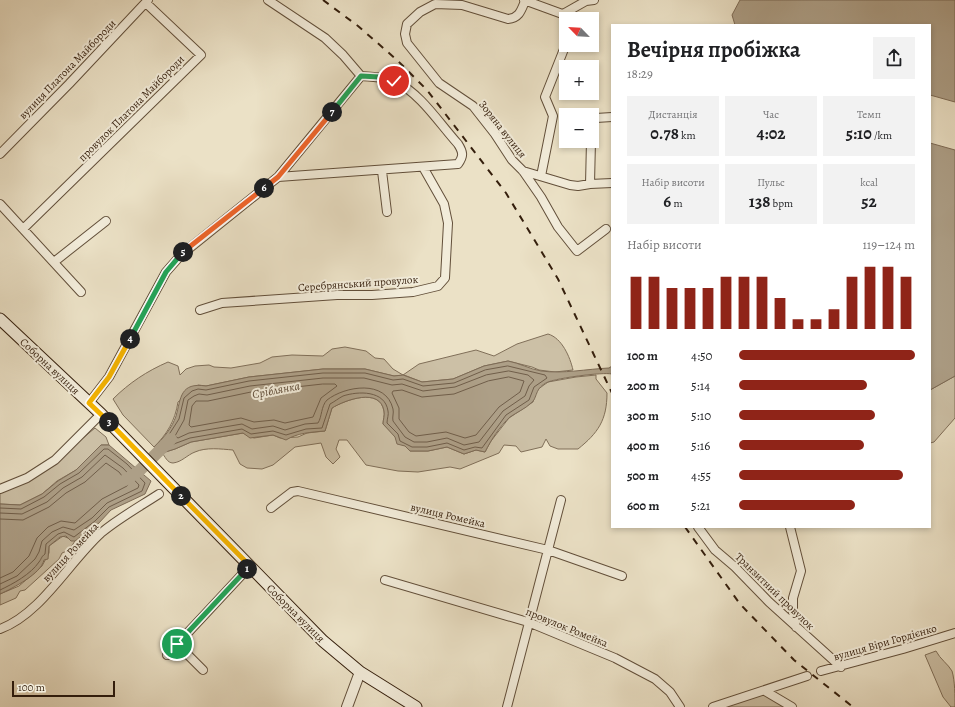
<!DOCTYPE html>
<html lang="uk">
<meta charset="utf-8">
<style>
:root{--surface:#fff;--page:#f2f2f2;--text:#202124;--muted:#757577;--accent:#8f2418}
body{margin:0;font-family:Alegreya,serif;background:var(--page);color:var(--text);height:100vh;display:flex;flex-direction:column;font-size:15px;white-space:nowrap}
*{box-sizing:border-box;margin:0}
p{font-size:13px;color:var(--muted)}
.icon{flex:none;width:22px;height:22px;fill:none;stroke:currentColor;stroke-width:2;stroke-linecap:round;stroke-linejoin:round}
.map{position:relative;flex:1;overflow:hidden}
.details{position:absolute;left:611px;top:24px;width:320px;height:504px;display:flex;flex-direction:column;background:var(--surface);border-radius:0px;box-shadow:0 2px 6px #0003}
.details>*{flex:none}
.needle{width:26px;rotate:295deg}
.fabs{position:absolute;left:559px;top:12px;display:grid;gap:8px}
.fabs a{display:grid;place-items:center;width:40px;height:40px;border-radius:0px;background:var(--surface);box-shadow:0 2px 6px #0003;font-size:20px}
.scale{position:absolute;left:12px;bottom:10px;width:103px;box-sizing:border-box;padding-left:4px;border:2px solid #341e0c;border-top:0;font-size:11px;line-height:14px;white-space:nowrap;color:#341e0c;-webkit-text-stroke:3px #f2ecda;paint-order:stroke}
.pin{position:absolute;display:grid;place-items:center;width:34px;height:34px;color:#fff;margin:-17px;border:2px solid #fff;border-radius:50%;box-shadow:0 1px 4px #0007}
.km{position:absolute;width:20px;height:20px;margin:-10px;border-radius:50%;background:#222;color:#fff;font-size:11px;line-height:20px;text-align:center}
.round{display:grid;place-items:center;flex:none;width:42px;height:42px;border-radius:0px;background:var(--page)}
.headline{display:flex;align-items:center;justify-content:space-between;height:68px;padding:0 16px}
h1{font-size:22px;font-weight:700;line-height:30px}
.stats{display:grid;grid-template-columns:repeat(3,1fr);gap:6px;height:68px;padding:4px 16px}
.stats div{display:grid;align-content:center;border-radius:0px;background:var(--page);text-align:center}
.stats b{font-size:17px;font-weight:700}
.stats small{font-size:11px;font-weight:400}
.stats p{font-size:11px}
.chart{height:112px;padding:8px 16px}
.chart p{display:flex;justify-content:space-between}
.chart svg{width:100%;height:72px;margin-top:4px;stroke:var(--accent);stroke-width:6}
ul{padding:0 16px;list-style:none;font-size:13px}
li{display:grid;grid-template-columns:64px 48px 1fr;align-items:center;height:30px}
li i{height:10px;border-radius:5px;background:var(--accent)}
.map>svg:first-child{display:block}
</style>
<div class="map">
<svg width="955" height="707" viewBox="0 0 955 707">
<rect width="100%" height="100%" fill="#ebe1c6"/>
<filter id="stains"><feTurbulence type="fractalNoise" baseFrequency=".005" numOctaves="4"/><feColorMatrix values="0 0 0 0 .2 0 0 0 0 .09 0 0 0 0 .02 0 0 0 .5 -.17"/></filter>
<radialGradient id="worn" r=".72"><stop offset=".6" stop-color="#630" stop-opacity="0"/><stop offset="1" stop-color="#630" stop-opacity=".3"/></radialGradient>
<path fill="#ccc0a6" stroke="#806f59" d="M548 334C562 338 570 357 573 370L555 372 539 370 532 367 508 361 484 366 453 379 422 382 404 375 394 376 365 369H323L249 377 206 386 198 385 178 402C175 421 167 434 154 447L123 415 113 399C129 383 147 371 168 362L178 366 180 375 186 369 195 366 209 365 214 367 231 368 260 363 272 357 292 355 323 356 332 349 345 347 366 351 375 358 384 359 393 369 403 375 419 364 476 350 494 356 517 344Z
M596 375V379L607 393C607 420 598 433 578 449H558L550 446 546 439 542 447 521 452 516 446 504 445 499 453 460 469 450 467 418 472 398 471 366 465 347 440H339L336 449 340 457 333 464 326 457 321 443 295 447 273 465 262 469 247 468 240 464 233 450C221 449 206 447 195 452 187 455 182 462 173 463 167 463 165 456 162 453L175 449 191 442 243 433 254 438 273 435 280 438 298 437 307 433 325 431 332 408C345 400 380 387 384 411 385 415 383 420 383 424L410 451H428L447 447 464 454 476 450 485 452 491 441 509 418 533 402 537 390 548 382 576 377Z
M955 376V418L934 442 930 443V390Z
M95 428 106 437 109 445H101L76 470 57 481 42 494 20 505 0 504V491L71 448Z
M63 536 75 541 69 550 62 553 59 559 25 590 20 591 16 598 0 605V594L19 586 42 566 49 553V546Z
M936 651C940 659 948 664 952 671 955 681 955 696 955 707H951L943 697 925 655Z
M765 691 792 707H713Z"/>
<path fill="#ad9f87" stroke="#7d6b56" d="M740 0H955V102L930 95V25H735L732 15Z
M930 143 955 150V376L930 390Z
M508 361C519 363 530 369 541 371 563 374 587 369 609 368L612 366V374C602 372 558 378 548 382 534 388 538 398 531 403 525 409 517 412 510 417 500 426 491 440 485 452L476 450 464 454 447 447 428 451H410L405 446 397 444 395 437 383 424C383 420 385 415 384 411 380 387 345 400 332 408L325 431C312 432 297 433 286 440L273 435 250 438 243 433 191 442 175 449 162 453 154 447C163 439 172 428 176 416 181 398 180 382 206 386L249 377 323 369H365L394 376 403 375 422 382 453 379 484 366Z
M101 445H109L151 481 145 494 111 510 98 524 75 541H71L66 536 60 537 49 546 48 559 44 560C41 574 13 588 0 594V504L20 505 42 494 58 481 76 470Z"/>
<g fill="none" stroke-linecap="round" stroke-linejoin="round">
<path stroke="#705e4a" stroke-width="1" d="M508 366 545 375 547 378 534 387 529 400 506 415 482 448 475 447 464 450 447 443 427 447H412L400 441 398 434 387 423C387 419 389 414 388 411 385 390 358 391 343 396 339 398 334 402 330 404L322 428 306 429 286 435 273 431 251 434 242 429 190 438 163 448 161 447 179 419 184 398 192 391 198 389 206 390 249 381 323 373H365L393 380 403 379 423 386 454 383 485 370Z
M509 371 528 375 534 380 529 386 525 396 503 411 479 442 464 445 447 438 427 442H414L405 437 393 421C392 417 394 413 393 409 386 379 345 386 327 400 321 406 322 417 318 423L305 424 285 430 273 426 252 429 242 424 189 433 178 438 175 436 184 420 188 400 194 396 199 394 207 395 250 386 323 378H364L392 385 402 384 423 391 455 387 486 375Z
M509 377 524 381 520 392 499 407 476 435 465 438 446 432 416 436 409 432 399 419V408L392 393 393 391 402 390 422 397 454 394 488 381Z
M323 384H335L337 386 321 398 313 417 285 423 274 420 254 422 241 418 191 427 189 425 192 406 196 401H208L251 392Z
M0 508 21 509 44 497 60 484 79 473 104 449H108L127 464 145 483 142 491 109 507 95 521 74 537 64 532 58 534 46 544 45 554C41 557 42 558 39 562 31 574 13 584 0 590
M0 513 22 514 47 502 63 488 82 477 105 455 123 468 139 485 138 488 107 503 92 518 74 530 63 527 52 532 42 541 39 552 35 559 17 576 0 584
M0 519 23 520 49 507 66 493 85 482 106 463 119 472 128 484 127 486 102 499 75 523 61 521 48 527 37 538 29 556 13 572 0 578"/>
<path stroke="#ad9f87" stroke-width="12" d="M125 480 138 472 171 439"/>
<g stroke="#624f3a" stroke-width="10">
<path id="minor" d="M268 0 325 38 343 55 361 76C372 77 384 77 395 81 421 94 439 123 458 144 463 152 464 156 458 164L278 177
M524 0 576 19
M525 1C521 11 519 18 508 19L462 5 435 4 420 12 407 24 405 34 407 43 439 83 473 106 495 134 512 160 523 171 541 197 558 227 577 251 606 229
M563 14 586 1 594 0
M592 125 596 118 612 117
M0 154 69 84 148 0
M382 171 387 212
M523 171 570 185 578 186 590 184 591 141
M541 176 553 116 545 97 566 44
M590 184 612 183
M0 204 81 292
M23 229 201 55 146 3
M54 262 106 221
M200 310 222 303 337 295H372L413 292 438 286 445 278 448 223 444 204 423 167
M89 403 109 377 166 272 181 255 278 177 361 76
M0 489 27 478 55 460 101 414
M271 508 292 492 298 491 548 550 622 576
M698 527 715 550 735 567 769 602 841 667
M790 527 801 571 793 598V612L796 627
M385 580 528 622 615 658 655 679 670 692 680 707
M0 629C41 614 69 562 101 533 119 518 139 507 159 494
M177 644 203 670
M167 655 250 566
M821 671 903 649 955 633
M765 691 792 707
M507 707 561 500
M713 707 807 676"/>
</g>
<g stroke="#624f3a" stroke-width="12">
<path id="tertiary" d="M347 707 360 672"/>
</g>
<g stroke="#341e0c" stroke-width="13">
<path id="secondary" d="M0 319 101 414 323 641 360 672 416 707"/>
</g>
<use href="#minor" stroke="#f2ecda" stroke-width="8"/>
<use href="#tertiary" stroke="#f2ecda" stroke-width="10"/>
<use href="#secondary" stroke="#f2ecda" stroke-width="11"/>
<path stroke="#341e0c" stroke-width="2" stroke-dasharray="7 7" stroke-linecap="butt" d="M323 0 358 26 397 60 427 90 506 193 558 279 612 393
M685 527 740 604 794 660 853 707"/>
</g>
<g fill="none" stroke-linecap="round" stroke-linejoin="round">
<g stroke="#fff" stroke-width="8">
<path id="split-1" d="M177 644 247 569"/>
</g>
<g stroke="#fff" stroke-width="8">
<path id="split-2" d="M181 496 250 566 247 569"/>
</g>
<g stroke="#fff" stroke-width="8">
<path id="split-3" d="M109 422 181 496"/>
</g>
<g stroke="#fff" stroke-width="8">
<path id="split-4" d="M109 422 89 403 109 377 130 339"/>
</g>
<g stroke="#fff" stroke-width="8">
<path id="split-5" d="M130 339 166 272 183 252"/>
</g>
<g stroke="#fff" stroke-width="8">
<path id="split-6" d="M183 252 264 188"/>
</g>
<g stroke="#fff" stroke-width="8">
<path id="split-7" d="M264 188 278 177 332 112"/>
</g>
<g stroke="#fff" stroke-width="8">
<path id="split-8" d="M332 112 361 76 379 77 394 81"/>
</g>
<use href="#split-1" stroke="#22a559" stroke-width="5"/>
<use href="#split-2" stroke="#f5b400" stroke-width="5"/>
<use href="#split-3" stroke="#f5b400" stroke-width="5"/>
<use href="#split-4" stroke="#f5b400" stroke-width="5"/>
<use href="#split-5" stroke="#22a559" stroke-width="5"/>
<use href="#split-6" stroke="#f0652b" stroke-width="5"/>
<use href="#split-7" stroke="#f0652b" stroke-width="5"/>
<use href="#split-8" stroke="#22a559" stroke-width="5"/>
</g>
<g text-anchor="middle" stroke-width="4" stroke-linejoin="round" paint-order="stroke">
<g font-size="11" fill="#341e0c" stroke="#f2ecda">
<text transform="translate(67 69) rotate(-46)" y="4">вулиця Платона Майбороди</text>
<text transform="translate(131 108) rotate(-45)" y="4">провулок Платона Майбороди</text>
<text transform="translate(503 129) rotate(52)" y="4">Зоряна вулиця</text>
<text transform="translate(358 283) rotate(-4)" y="4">Серебрянський провулок</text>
<text transform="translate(50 366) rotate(43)" y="4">Соборна вулиця</text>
<text transform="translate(448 515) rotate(13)" y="4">вулиця Ромейка</text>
<text transform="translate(70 552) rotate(-47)" y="4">вулиця Ромейка</text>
<text transform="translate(775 591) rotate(44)" y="4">Транзитний провулок</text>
<text transform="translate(296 613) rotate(45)" y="4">Соборна вулиця</text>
<text transform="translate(567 627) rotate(22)" y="4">провулок Ромейка</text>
<text transform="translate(885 642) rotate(-16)" y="4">вулиця Віри Гордієнко</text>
</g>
<g font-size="12" font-style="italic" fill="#5e4b37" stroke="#f2ecda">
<text transform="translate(276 390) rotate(-11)" y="4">Сріблянка</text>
</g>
</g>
<rect width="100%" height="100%" filter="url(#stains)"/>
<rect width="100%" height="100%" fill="url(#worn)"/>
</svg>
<div class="fabs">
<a><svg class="needle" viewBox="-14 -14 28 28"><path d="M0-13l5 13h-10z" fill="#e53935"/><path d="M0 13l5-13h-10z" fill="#757577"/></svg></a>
<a>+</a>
<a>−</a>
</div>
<div class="scale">100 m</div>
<div class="pin" style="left:177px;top:644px;background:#1e9e55"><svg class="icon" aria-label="arrive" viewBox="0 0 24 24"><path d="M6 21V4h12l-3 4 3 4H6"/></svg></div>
<div class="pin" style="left:394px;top:81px;background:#d93025"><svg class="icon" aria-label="check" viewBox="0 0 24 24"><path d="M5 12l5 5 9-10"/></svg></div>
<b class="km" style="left:247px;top:569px">1</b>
<b class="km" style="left:181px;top:496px">2</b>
<b class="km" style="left:109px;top:422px">3</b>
<b class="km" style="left:130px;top:339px">4</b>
<b class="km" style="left:183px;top:252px">5</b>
<b class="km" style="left:264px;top:188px">6</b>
<b class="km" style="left:332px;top:112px">7</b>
<section class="details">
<div class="headline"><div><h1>Вечірня пробіжка</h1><p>18:29</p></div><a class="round"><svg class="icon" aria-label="share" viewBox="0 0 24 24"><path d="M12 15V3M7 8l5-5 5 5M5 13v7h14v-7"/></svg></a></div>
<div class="stats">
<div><p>Дистанція</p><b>0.78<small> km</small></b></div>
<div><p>Час</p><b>4:02</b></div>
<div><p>Темп</p><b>5:10<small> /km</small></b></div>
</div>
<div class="stats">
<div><p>Набір висоти</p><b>6<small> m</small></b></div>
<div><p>Пульс</p><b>138<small> bpm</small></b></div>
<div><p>kcal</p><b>52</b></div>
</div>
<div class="chart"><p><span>Набір висоти</span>119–124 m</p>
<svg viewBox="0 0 160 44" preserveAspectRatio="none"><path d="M5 44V12M15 44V12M25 44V19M35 44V19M45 44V19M55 44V12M65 44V12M75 44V12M85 44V25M95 44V38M105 44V38M115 44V32M125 44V12M135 44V6M145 44V6M155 44V12"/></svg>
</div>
<ul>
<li><b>100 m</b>4:50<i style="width:100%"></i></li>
<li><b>200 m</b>5:14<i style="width:73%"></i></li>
<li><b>300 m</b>5:10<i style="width:77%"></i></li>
<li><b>400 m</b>5:16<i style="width:71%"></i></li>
<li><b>500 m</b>4:55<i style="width:93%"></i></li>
<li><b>600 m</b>5:21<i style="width:66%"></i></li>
</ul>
</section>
</div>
